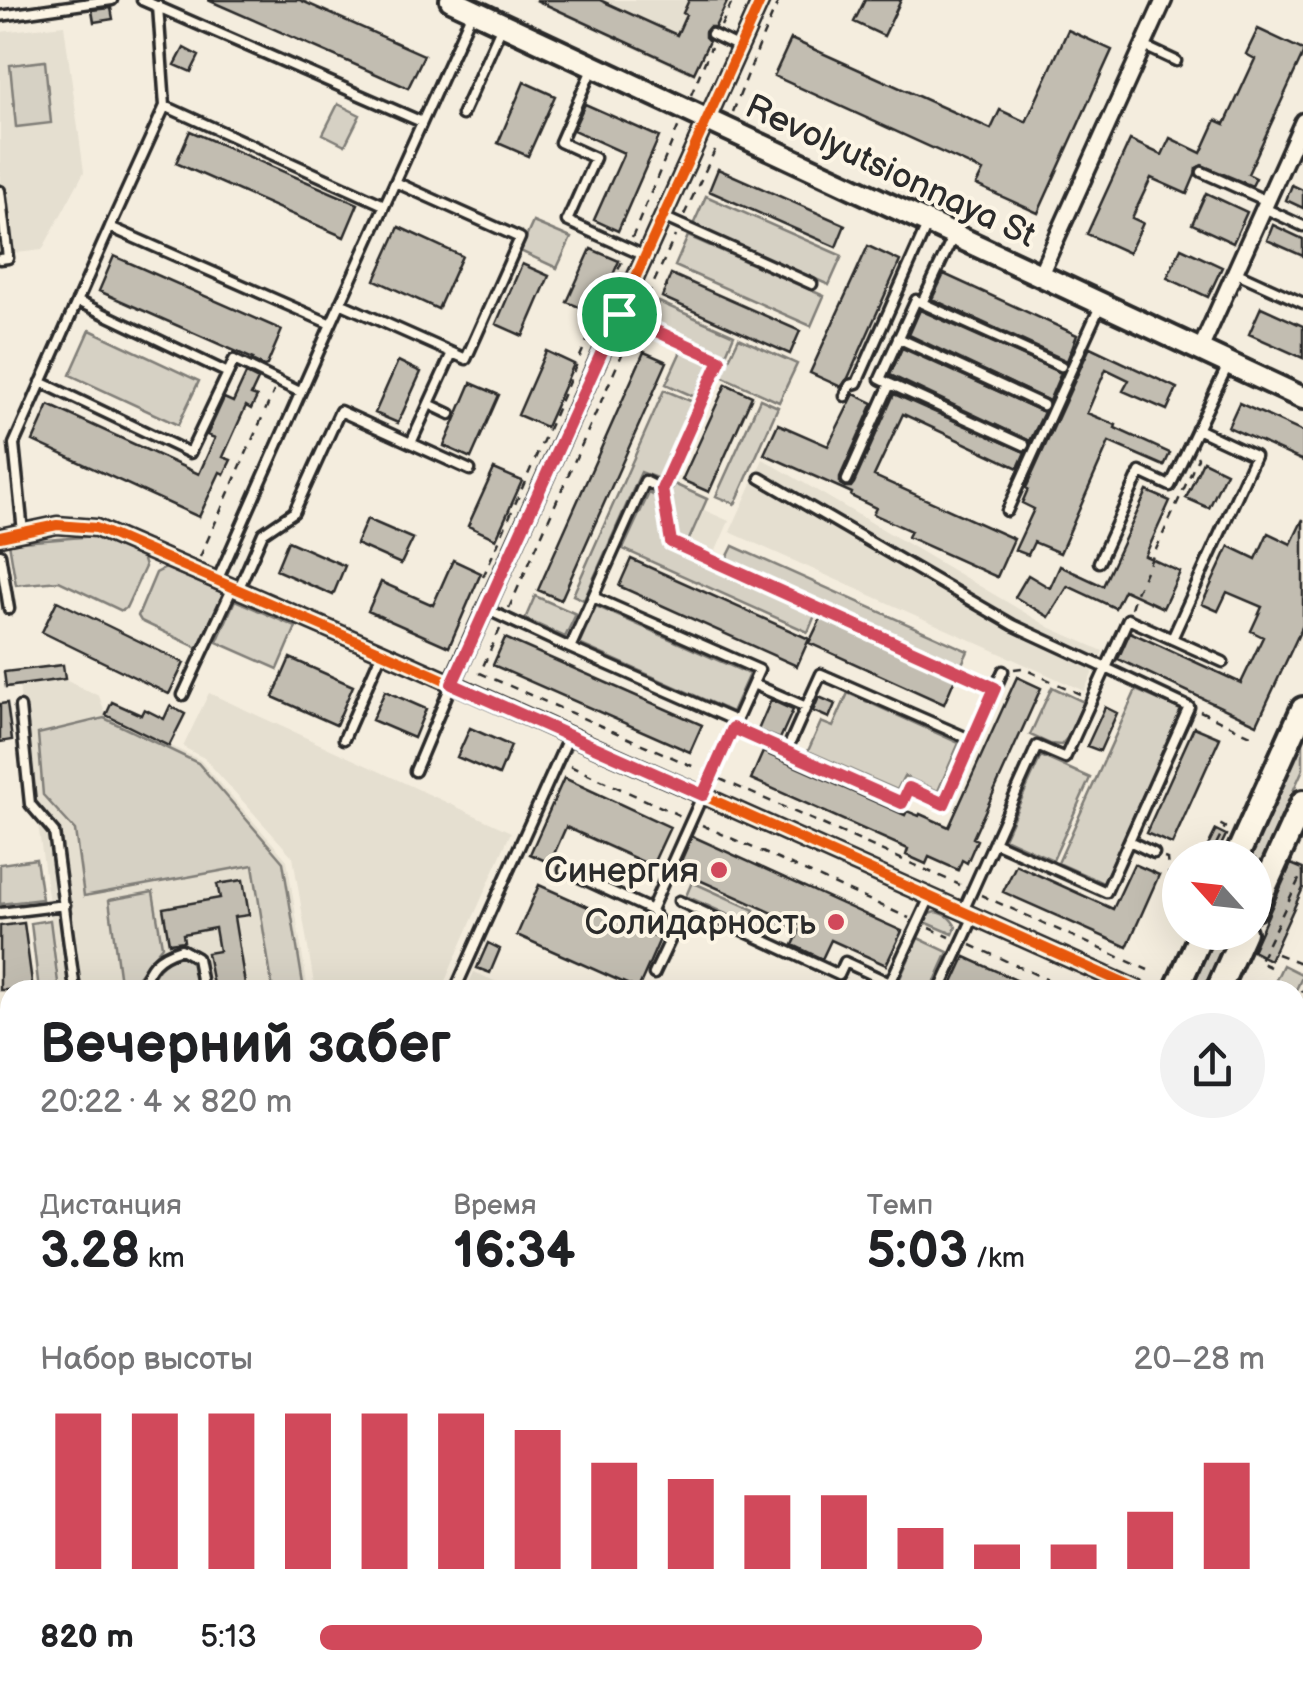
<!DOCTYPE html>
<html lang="ru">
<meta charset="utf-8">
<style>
:root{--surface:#fff;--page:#f2f2f2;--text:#202124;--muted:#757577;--accent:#d1495b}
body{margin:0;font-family:"Balsamiq Sans",sans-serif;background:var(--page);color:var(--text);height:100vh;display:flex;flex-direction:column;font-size:38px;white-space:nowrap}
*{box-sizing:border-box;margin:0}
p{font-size:32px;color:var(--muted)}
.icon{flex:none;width:55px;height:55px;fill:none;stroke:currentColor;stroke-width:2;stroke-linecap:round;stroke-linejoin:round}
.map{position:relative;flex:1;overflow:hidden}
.details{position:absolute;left:0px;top:980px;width:1305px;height:718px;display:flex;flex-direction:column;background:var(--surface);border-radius:30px 30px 0 0;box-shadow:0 10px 40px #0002}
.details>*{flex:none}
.needle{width:65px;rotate:297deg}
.fabs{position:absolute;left:1162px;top:840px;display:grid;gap:20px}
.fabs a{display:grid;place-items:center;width:110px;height:110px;border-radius:50%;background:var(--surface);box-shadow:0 10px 40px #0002;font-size:50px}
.pin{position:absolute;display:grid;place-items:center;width:85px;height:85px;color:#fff;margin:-42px;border:5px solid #fff;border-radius:50%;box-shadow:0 2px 10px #0007}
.round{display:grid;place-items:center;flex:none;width:105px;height:105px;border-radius:52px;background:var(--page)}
.summary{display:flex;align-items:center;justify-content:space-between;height:170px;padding:0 40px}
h1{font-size:55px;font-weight:700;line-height:75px}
.stats{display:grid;grid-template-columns:repeat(3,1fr);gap:15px;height:170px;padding:10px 40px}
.stats div{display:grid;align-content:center}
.stats b{font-size:50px;font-weight:700}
.stats small{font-size:28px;font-weight:400}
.stats p{font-size:28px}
.chart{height:280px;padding:20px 40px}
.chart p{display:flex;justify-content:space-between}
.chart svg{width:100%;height:180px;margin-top:10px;stroke:var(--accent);stroke-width:6}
ul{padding:0 40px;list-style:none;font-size:32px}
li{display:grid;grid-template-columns:160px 120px 1fr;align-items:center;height:75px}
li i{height:25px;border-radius:12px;background:var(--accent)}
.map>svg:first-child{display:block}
</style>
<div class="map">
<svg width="1303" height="1697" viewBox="0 0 1303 1697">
<rect width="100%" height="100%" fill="#f4edde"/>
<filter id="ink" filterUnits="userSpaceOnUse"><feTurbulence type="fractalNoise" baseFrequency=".01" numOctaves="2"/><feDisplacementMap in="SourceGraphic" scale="20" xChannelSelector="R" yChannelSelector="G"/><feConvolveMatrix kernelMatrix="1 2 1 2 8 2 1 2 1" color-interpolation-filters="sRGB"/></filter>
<g filter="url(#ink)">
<path fill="#e5dfd0" d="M532 0H730L694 76Z
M64 25 84 172 42 250 0 255V32Z
M763 459 1051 628 1103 651 1084 691 730 532Z
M704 510 729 521 714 555 688 544Z
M65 680 99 696 106 715 200 760 287 860 308 990H61L19 686Z
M209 693 511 832 441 990H315L293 857 204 758 183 747Z
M474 972 515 990H466Z
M1302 1194H1303V1256L1295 1252V1210Z
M10 1271V1688H422L423 1697H0V1272Z
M581 1688H823L819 1697H577Z"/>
<path fill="#d6d1c4" stroke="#807e78" stroke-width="2.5" d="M45 61 51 123 16 127 10 65Z
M338 104 360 115 345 145 323 134Z
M706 196 842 256 829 285 693 225Z
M533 222 571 238 557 268 520 251Z
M688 236 824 296 811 326 675 266Z
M659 302 734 335 725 356 650 323Z
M90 330 199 381 178 425 70 375Z
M739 338 797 364 779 402 721 376Z
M682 349 710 362 695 397 666 384Z
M664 390 693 402 659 479 641 472 584 600 573 595Z
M760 399 778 407 735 504 716 496Z
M674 484 707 499 683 553 816 613 808 632 623 549 649 493 666 501Z
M95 536 142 557 145 567 126 608 122 611 59 581 16 585 9 543Z
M733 546 968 651 961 666 726 560Z
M166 568 223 593 198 648 141 621 138 616 156 573Z
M535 596 576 614 565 637 525 619Z
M235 600 296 627 278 669 217 642Z
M596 606 749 674 732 712 579 644Z
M1052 687 1084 702 1068 737 1061 745 1050 744 1030 735Z
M1136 690 1182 710 1103 883 1058 863Z
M848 693 959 743 938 791 904 776 897 790 808 751 821 722 833 727Z
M104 718 198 763 283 862 304 990H273L253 865 84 896 75 830 43 795 38 734Z
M1303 740V769L1255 876V858L1250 857Z
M1041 756 1090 778 1053 860 1004 838Z
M36 859 42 899 0 904V864Z
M692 882 754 910 748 924 686 896Z
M153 892 162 946 134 981 121 990 109 900Z
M935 912C946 913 951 918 956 927L953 934 925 922 929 914Z
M759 913 795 929 774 936 753 926Z
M50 920 59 990H39L31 923Z
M1216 933H1230L1204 990H1191Z
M918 938 948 952 931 990H899L897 985Z
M181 955 193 963 198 990H148C155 971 161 962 181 955Z
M1283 965 1303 975 1295 992V990H1271Z
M1299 1035 1303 1037V1100L1295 1096V1044Z
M10 1044V1194L0 1195V1046Z
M10 1313V1367L0 1369V1315Z
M0 1416 4 1417 10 1439V1562L0 1503Z
M10 1614V1672L0 1695V1615Z
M10 1683V1688H169L171 1697H4Z
M185 1688H288L290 1697H186Z
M456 1688H516L513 1697H453Z
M957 1688H1051L1046 1697H954Z
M1125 1688H1180L1201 1697H1120Z"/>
<path fill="#c2bdb1" stroke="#2b2b2b" stroke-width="2.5" d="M208 0H300L424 55 408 88Z
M536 0H600L677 35 686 15 683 13 689 0H728L715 27H709L705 32V37L709 41 694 73Z
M865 0H901L884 36 854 22Z
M111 8 113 19 94 22 92 10Z
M1258 29 1303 50V54L1248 174 1256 178 1252 186 1202 165 1196 168 1195 175 1187 194 1151 178 1132 218 1143 223 1129 253 1087 234 1130 140 1162 155 1170 138 1201 153 1216 120 1225 124 1255 59 1246 54Z
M1068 30 1112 50 1038 213 976 185 983 171 774 76 791 39 991 129 1000 110 1026 122Z
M184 48 199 56 191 72 175 65Z
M524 82 555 96 528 156 498 143Z
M585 104 659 137 618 231 594 220 624 153 573 130Z
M190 131 358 204 344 237 176 163Z
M718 169 845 225 836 247 709 191Z
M1292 185 1303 190V208L1286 200Z
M1206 193 1247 212 1233 243 1192 224Z
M1273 225 1303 239V256L1267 240Z
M399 227 462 256 438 309 375 280Z
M868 246 900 261 848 378 841 387 810 373Z
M1181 248 1222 267 1208 297 1167 278Z
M591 249 619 261 596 314 567 302Z
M114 256 282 330 267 365 264 366 252 360 253 359 99 291Z
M522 264 549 276 523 336 496 324Z
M671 274 800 331 790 354 662 297Z
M944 274 1077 335 1067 361 932 299Z
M1261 307 1303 326V358L1249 334Z
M920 310 1061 373 1049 401 909 335Z
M1090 347 1177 388 1167 410 1123 391 1129 380 1106 369 1087 413 1116 425 1115 428 1170 453 1164 466 1109 442 1060 553 1034 542 1028 555 1015 550 1034 509 1022 503 1028 489 1026 488Z
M902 348 1044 412 1030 441 890 375Z
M546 351 574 364 546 427 518 415Z
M644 352 667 362 561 600 538 590Z
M398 361 421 372 398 423 375 413Z
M246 374 258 380 251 395 257 397 251 409 246 406 223 457 231 460 224 474 220 472 199 517 33 441 49 405 199 474 215 438 207 435 224 398 233 402Z
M471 383 499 395 471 458 444 446Z
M726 384 752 396 709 492 682 480Z
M854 394 873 403 840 477V484L845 487H851L854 483 894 394 1025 452 1018 468 903 414 874 476 1014 539 997 577 908 537 911 531 873 514 876 508 851 496 852 493 764 454 778 424 828 446Z
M1239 403 1303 432V461L1228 427Z
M1203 461 1226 472 1209 508 1186 498Z
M494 469 522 481 496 539 468 526Z
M1147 491 1170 501 1145 556 1180 572 1163 608 1124 590 1115 608 1068 586 1049 617 1015 597 1028 575 1050 588 1060 566 1103 586Z
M367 519 413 539 401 564 356 544Z
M1303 519V625L1257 724 1118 659 1130 632 1241 683 1263 637 1251 631 1262 607 1227 592 1218 611 1202 604 1229 546 1256 559 1268 533 1291 544Z
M288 541 345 566 333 595 276 570Z
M631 559 809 639 797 666 619 586Z
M453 560 481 573 449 647 368 611 381 582 433 605Z
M57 601 184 663 169 694 42 632Z
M822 616 956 676 944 704 809 643Z
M505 638 702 725 690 752 493 665Z
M290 658 353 686 336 725 273 697Z
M63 665 65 679 6 687 4 672Z
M1017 677 1041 688 973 838 977 840 967 863 962 860 958 870 929 857 926 864 906 855 908 849 751 779 763 752 905 815 907 811 919 816 920 814 949 827Z
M385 691 426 709 414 738 372 720Z
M819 697 835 704 829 718 813 711Z
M771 700 793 710 780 739 758 730Z
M112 702 141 715 144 709 164 719 170 706 185 714 169 746 106 715Z
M7 703 12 740 0 742V704Z
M1105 707 1117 713 1100 751 1087 746Z
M1194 727 1220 738 1172 844 1146 833Z
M470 728 511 746 499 775 457 757Z
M564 778 670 827 652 866 566 827 550 863 530 854Z
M1216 830 1226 835 1215 858H1202Z
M692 836 902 931 886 965 831 940 822 959 793 945 802 926 677 870Z
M1134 864 1159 875 1127 947 1003 892 1016 865 1113 909Z
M1291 864 1303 869V888L1270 960 1252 951Z
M243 880 249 915 234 917 246 990H214L207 953 219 951 215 928 183 934 184 941 169 943 163 908 220 898 217 884Z
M539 885 660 939 638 989 517 935Z
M24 923 33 990H0V926Z
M488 943 500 949 490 973 477 968Z
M965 957 1038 990H970L953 983Z"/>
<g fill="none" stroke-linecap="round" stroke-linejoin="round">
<g stroke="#2b2b2b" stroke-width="15">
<path id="service" d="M142 0 422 122
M0 16 112 0
M712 34 739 47
M1144 46 1176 61
M593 67 560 142 595 158 567 221 645 256
M165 106 384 205
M462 115 501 28
M1202 172 1267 201
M0 191 8 258 0 259
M1264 208 1303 226
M663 217 812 284
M110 227 165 106 158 6
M1235 272 1303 303
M340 303 466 359 520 238 395 182
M922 303 1061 366
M331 324 471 14
M898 338 1043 405
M228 373 234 360 300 392
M41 382 190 453 228 373 77 301
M890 384 1024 445
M845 396 850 385 857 383 928 223
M429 404 450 414
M411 443 452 353
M760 478 1013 625 1106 668 1128 619 1223 662
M847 480 890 384 880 379 916 300 922 303 954 235
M1007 511 1101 304
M23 532 14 444 110 227 331 324 217 581
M0 554 9 609
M1099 562 1140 472 1170 486 1228 365
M238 590 263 533 294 512 340 411 470 470
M486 609 570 648 645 481 661 489 720 359 619 314
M1172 639 1255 456 1197 429
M570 648 736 721 759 670 593 597
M753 684 806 707 821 674 972 740
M183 695 233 587
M20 707 30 804 54 832 75 990
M733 728 902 803 909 788 944 804 1003 671
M344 739 382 652
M786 752 806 707
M415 771 452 683
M1129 841 1154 853
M564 870 651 910 734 725
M679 901 839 975 845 962 890 983 930 897
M651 910 671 938 654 974
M963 911 994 842 1106 892 1189 707 1106 668 1065 758 1037 746 994 842
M0 913 65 905
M140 990C150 966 155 957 181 949L197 958 203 990
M455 990 569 736
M940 990 974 916
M1295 1165 1303 1169
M0 1306 10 1305
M1295 1360 1303 1363
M0 1374 10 1373
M1295 1471 1303 1474
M176 1688 178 1697
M295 1688 297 1697
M405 1688 407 1697
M1213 1688 1234 1697
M571 1697 575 1688
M1031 1697 1035 1688
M1107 1697 1111 1688"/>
</g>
<g stroke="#2b2b2b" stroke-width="21">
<path id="minor" d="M1040 275 1164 0
M1200 350 1303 121
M0 537 57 525 96 528 382 652 1139 990
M452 683 761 0
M1295 1601 1303 1604"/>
</g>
<g stroke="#2b2b2b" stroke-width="28">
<path id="secondary" d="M451 0 1303 398"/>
</g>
<g stroke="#2b2b2b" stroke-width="30">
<path id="primary" d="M1236 858 1303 709
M1255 908 1303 802
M1176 990 1202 932
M1218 990 1244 932
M858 1697 862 1688
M898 1697 903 1688"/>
</g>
<path stroke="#2b2b2b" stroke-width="2.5" stroke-dasharray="8 8" stroke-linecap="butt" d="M721 26 733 0
M691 95 711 47
M733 112 763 36 779 0
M684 215 717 146
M632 238 679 125
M641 311 675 236
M663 499 671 542 985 683
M200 557 274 391
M483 577 623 259
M509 608 632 332
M1131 608 1135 595 1198 458 1197 456
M500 629 480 673 699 769
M1014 669 1022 668 1080 694
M1200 711 1255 737
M570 766 681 816
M720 779 960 885
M702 825 909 918
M1164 858 1167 859 1173 915 1179 918 1180 916
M1209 858 1225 827 1215 822
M981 895 1148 970
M930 928 950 937
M971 945 1068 989 1083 983 1098 990
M1277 954 1303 964
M1270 967 1259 962 1303 871
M1295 1007 1303 990
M1295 1072 1303 1076
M0 1413 7 1415 10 1425
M756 1689 774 1697
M752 1697 756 1689"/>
<use href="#service" stroke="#fcf5e5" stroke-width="8"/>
<use href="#minor" stroke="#fcf5e5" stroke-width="14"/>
<use href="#secondary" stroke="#fcf5e5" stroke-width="20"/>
<use href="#primary" stroke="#fcf5e5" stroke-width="22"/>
<g stroke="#fcf5e5" stroke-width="16">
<path id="cycleway" d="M0 537 57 525 96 528 382 652 1139 990
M452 683 761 0"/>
</g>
<use href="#cycleway" stroke="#e8590c" stroke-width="10"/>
</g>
</g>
<g fill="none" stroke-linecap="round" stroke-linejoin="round" filter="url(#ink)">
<g stroke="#fff" stroke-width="20">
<path id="route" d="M619 314 720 360 662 489 671 542 995 688 944 804 909 788 902 803 733 728 703 795 452 684Z"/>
</g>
<use href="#route" stroke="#d1495b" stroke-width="12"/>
</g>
<g fill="#d1495b" stroke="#fcf5e5" stroke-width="4">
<circle cx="719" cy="870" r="10"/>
<circle cx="836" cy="922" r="10"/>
</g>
<g text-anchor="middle" stroke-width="8" stroke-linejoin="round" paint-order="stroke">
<g font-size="35" fill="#2b2b2b" stroke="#fcf5e5">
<text transform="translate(891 170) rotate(25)" y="12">Revolyutsionnaya St</text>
</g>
<g font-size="35" fill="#2b2b2b" stroke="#fcf5e5" text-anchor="end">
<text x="699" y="882">Синергия</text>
<text x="816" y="934">Солидарность</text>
</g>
</g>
</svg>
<div class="fabs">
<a><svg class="needle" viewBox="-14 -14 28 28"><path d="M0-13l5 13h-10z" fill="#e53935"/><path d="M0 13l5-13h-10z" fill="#757577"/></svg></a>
</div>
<div class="pin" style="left:619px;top:314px;background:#1e9e55"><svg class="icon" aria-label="arrive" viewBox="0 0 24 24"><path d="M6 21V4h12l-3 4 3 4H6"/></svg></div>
<section class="details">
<div class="summary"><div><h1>Вечерний забег</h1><p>20:22 · 4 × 820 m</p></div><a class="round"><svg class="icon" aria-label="share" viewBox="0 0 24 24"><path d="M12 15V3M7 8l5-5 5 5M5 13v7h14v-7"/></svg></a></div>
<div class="stats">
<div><p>Дистанция</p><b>3.28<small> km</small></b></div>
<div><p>Время</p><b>16:34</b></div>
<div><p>Темп</p><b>5:03<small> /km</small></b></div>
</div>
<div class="chart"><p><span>Набор высоты</span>20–28 m</p>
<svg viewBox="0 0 160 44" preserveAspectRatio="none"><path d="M5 44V6M15 44V6M25 44V6M35 44V6M45 44V6M55 44V6M65 44V10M75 44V18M85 44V22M95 44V26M105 44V26M115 44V34M125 44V38M135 44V38M145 44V30M155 44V18"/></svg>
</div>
<ul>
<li><b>820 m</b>5:13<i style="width:70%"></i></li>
</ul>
</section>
</div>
